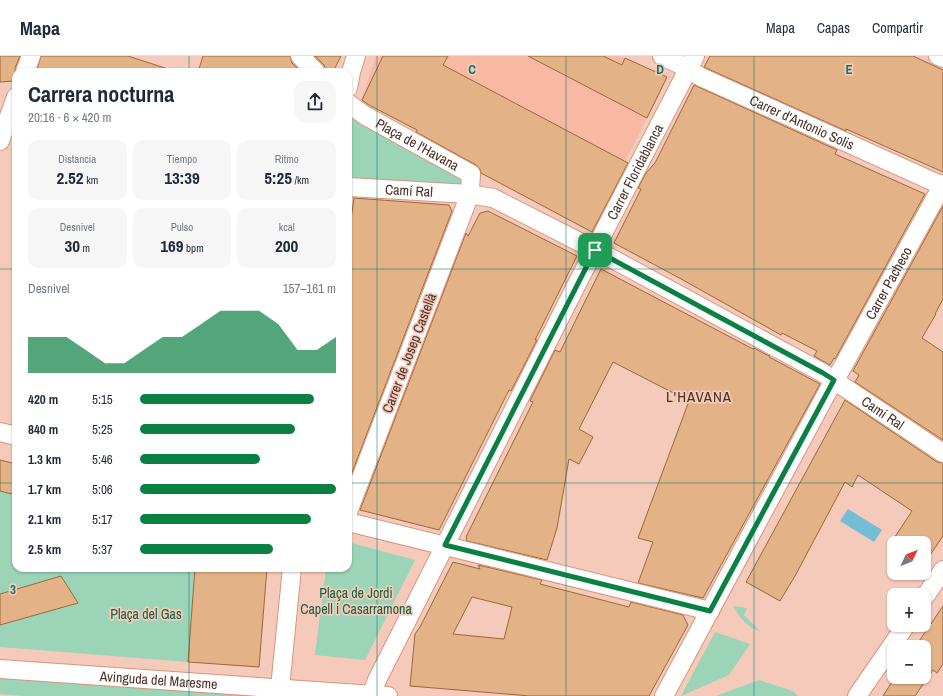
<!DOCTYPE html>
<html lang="es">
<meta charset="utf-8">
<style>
:root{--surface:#fff;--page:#f6f6f7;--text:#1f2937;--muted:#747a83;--line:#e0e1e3;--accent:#0b8043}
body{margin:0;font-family:"Archivo Narrow",sans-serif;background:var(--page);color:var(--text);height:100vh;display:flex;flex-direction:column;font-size:15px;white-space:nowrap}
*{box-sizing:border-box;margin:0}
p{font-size:13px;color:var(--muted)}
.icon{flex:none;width:22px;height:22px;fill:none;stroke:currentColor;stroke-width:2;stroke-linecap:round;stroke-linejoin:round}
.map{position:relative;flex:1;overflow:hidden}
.details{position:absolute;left:12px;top:12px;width:340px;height:504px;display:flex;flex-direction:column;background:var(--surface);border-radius:12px;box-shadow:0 1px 3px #0004}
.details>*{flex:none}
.needle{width:26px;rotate:47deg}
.tools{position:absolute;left:887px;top:480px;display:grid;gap:8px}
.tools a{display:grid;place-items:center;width:44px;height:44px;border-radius:8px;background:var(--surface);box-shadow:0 1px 3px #0004;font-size:20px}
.pin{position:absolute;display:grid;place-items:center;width:34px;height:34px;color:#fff;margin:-17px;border-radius:8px;box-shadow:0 2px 6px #0006}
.round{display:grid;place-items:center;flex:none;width:42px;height:42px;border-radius:12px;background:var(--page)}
.headline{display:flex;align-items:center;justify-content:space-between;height:68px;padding:0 16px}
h1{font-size:22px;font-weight:800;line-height:30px}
.figures{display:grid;grid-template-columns:repeat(3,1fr);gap:6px;height:68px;padding:4px 16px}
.figures div{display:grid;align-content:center;border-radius:10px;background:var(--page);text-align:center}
.figures b{font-size:17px;font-weight:800}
.figures small{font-size:11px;font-weight:400}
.figures p{font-size:11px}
.chart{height:112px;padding:8px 16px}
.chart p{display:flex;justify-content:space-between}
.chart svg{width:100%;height:72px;margin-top:4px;fill:var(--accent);opacity:.7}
ul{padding:0 16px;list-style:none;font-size:13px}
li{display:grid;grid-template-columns:64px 48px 1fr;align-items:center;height:30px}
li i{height:10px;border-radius:5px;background:var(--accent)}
header{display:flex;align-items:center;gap:24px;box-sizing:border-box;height:56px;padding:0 20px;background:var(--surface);border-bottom:1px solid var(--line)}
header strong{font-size:19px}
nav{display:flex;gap:22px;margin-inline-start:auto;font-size:14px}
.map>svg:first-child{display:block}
</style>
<header>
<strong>Mapa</strong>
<nav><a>Mapa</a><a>Capas</a><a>Compartir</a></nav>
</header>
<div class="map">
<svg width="943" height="640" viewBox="0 0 943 640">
<rect width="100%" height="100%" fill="#f5caba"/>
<path fill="#f8b9a2" d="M376 0H620L667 21 625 106 447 11 417 75 361 45Z"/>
<path fill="#9bd4b6" d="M351 49 471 118 470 133 348 122V72Z
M0 435 16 439V512H195L188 606 0 591V569L78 547 61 520 0 538Z
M348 486 415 504 365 604 315 599 326 512H348Z
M733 550 747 552 744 559 760 575C748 572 739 561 733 550Z
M715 576 750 588 729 619 681 640Z
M0 618 274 640H24L0 638Z
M759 624 793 635 798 640H716Z"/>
<path fill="#73bdd6" d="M848 453 882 474 874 486 840 465Z"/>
<path fill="#e4b287" stroke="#9b683a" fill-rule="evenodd" d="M0 0H20L15 12 16 20 14 25 0 26Z
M41 0H128L168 13V16H36Z
M203 0H290L292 7 301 16H198Z
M315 0H341L333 16H326L324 9Z
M383 0H448L443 9 628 107 592 176 481 117 480 113 476 109 416 76 417 74 369 49 362 44Z
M528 0H603L622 9 625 2 667 21 647 62Z
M710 0H913L943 14V116L846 73V75L706 12 704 11Z
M694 29 837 94 835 98 925 138 835 303 834 302 830 309 814 300 817 295 782 277 781 279 683 224 614 187 641 133 638 132 646 117 655 107Z
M354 142 449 149 452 155 348 427V249L351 228H348V184Z
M943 150V243L935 258H936L922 282 943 296V384L855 326 859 319 853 315Z
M488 155 577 200 535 284H537L511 335 509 334 439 474 360 454 466 177 468 180 480 157Z
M601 213 753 293 754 292 765 298 770 300 769 301 820 328 703 542 638 527 653 486 638 482 689 345 613 306 579 373 593 381 579 408 569 403 557 472 547 504 467 485 466 481 533 346 530 345 555 294 560 296Z
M845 344 937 406 943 407V480L924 508V487H891L912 455 858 419 852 431 845 426 795 520 780 545 746 526Z
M0 404 16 408V439L0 435Z
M453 506 480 513 478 509 542 524 540 528 629 551 631 546 683 559 688 569 649 640H530L410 630 415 578 420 571ZM472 541 512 551 504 583 453 578Z
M195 512H267L259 611 188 606Z
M61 520 78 547 0 569V538Z
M943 550V608L937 617 933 614 915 640H883L895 621H924V591H915Z"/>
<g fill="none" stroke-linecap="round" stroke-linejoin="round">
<g stroke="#d9957c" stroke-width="20">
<g id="minor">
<path d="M300 0 316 16"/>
<path id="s1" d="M662 0 679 8 701 21 943 130"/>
<path d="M938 0 943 2"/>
<path d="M25 16 31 0"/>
<path d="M348 32 351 16 356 0"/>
<path id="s2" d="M348 47 364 59 471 118 470 133 468 143 348 456"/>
<path d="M0 85 16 41"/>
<path id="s3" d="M348 131 469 138 493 142 609 201 823 317 943 397"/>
<path d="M0 376 16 380"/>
<path d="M348 466 710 555"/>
<path d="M924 542 943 514"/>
<path id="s4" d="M0 613 388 640"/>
<path d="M280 632 292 512"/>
<path id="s5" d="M371 640 377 624 582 218 695 0"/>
<path id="s6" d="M664 640 828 335 842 312 943 128"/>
<path d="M857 640 906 569"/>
</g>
</g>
<use href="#minor" stroke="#fff" stroke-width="18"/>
</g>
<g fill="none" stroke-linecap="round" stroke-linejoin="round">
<g stroke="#fff" stroke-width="8">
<path id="route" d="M595 194 823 317 834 324 710 555 445 489Z"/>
</g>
<use href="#route" stroke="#0b8043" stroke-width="5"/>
</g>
<path fill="none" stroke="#0f766e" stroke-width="1" stroke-opacity="0.55" d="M189 0V16M377 0V640M566 0V640M754 0V640M0 213H16M348 213H943M0 427H16M348 427H943M189 512V640"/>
<g text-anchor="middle" stroke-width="3.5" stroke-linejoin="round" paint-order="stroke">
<g font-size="14" fill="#4c3025" stroke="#f5caba">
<text dy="5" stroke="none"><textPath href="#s1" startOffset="155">Carrer d'Antonio Solis</textPath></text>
<text dy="5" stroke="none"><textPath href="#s2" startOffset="81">Plaça de l'Havana</textPath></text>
<text dy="5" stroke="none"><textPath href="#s5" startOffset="587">Carrer Floridablanca</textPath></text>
<text dy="5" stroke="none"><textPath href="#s3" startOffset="61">Camí Ral</textPath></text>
<text dy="5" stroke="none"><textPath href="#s6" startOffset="470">Carrer Pacheco</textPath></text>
<text transform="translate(409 297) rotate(-69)" y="5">Carrer de Josep Castellà</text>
<text dy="5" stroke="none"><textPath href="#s3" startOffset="591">Camí Ral</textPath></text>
<text dy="5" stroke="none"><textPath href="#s4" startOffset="159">Avinguda del Maresme</textPath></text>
</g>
<g font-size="14" fill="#146243" stroke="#f5caba">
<text x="356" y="542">Plaça de Jordi<tspan x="356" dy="16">Capell i Casarramona</tspan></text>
<text x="146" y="563">Plaça del Gas</text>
</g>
<g font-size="15" letter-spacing="1" fill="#4c3025" stroke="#f5caba">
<text x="699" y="346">L'HAVANA</text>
</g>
</g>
<g font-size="13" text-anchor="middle" font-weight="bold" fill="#0f766e" stroke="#f5caba" stroke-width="3.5" stroke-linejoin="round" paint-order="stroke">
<text x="472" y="18">C</text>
<text x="660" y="18">D</text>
<text x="849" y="18">E</text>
<text x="13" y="538">3</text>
</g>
</svg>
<div class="tools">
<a><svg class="needle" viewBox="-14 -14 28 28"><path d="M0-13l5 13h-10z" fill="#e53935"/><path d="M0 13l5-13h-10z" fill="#747a83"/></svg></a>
<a>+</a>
<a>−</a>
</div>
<div class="pin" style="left:595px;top:194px;background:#1e9e55"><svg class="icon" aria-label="arrive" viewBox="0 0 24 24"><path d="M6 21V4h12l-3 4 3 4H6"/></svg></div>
<section class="details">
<div class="headline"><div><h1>Carrera nocturna</h1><p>20:16 · 6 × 420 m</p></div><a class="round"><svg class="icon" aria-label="share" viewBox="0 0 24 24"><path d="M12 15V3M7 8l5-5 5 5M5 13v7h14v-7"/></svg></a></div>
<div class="figures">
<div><p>Distancia</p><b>2.52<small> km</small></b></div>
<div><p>Tiempo</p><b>13:39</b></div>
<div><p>Ritmo</p><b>5:25<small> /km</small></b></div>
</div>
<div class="figures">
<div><p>Desnivel</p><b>30<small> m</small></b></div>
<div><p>Pulso</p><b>169<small> bpm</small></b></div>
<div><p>kcal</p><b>200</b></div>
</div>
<div class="chart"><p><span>Desnivel</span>157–161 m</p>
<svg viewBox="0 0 160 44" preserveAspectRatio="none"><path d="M0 44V22L10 22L20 22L30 30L40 38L50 38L60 30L70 22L80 22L90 14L100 6L110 6L120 6L130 14L140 30L150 30L160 22V44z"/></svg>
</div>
<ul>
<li><b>420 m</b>5:15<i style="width:89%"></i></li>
<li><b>840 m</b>5:25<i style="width:79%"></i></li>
<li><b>1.3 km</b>5:46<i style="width:61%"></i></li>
<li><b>1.7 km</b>5:06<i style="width:100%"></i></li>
<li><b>2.1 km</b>5:17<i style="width:87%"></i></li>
<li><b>2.5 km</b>5:37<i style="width:68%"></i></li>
</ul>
</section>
</div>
